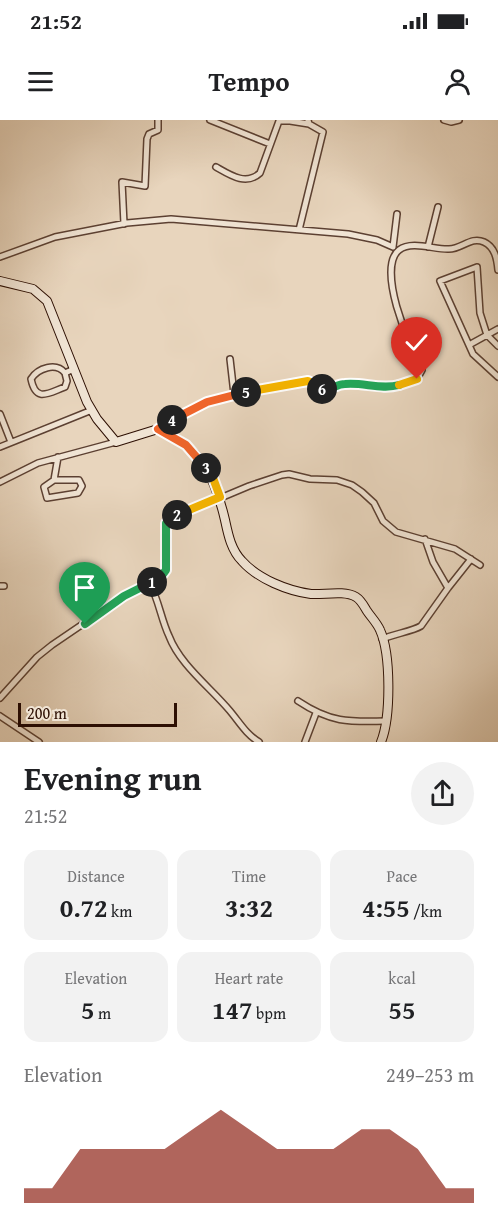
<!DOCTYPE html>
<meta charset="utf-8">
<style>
:root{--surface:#fff;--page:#f2f2f2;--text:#202124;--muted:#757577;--accent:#8f2418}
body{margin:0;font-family:"Gentium Book Plus",serif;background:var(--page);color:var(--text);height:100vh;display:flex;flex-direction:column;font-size:22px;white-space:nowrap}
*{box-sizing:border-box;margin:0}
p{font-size:20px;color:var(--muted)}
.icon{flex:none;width:33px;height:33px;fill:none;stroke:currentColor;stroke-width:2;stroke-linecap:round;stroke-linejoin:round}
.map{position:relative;height:622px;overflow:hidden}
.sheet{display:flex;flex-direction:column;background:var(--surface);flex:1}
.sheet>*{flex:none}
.scale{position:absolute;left:18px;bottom:15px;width:159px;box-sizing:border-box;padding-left:6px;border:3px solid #2d0f03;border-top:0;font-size:16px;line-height:21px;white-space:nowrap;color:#2d0f03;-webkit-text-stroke:4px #f0e4d4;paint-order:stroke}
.pin{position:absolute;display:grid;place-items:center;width:51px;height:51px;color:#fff;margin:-62px -26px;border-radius:50% 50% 50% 0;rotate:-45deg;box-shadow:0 0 6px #0007}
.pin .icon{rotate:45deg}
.km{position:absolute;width:30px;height:30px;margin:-15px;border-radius:50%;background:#222;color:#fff;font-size:16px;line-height:30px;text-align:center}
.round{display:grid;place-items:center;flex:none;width:63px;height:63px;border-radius:32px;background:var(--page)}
.headline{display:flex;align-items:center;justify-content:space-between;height:102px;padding:0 24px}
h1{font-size:33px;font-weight:800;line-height:45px}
.stats{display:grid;grid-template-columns:repeat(3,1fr);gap:9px;height:102px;padding:6px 24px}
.stats div{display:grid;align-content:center;border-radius:15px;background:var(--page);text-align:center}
.stats b{font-size:26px;font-weight:800}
.stats small{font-size:16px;font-weight:400}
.stats p{font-size:16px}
.chart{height:168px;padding:12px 24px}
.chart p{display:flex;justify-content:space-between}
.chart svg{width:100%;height:108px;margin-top:6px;fill:var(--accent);opacity:.7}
.status{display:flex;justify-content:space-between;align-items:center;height:42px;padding:0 30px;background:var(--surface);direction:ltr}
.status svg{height:16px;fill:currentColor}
header{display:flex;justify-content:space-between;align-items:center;height:78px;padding:0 24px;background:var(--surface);font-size:27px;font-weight:800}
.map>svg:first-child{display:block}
</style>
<div class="status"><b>21:52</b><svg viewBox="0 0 49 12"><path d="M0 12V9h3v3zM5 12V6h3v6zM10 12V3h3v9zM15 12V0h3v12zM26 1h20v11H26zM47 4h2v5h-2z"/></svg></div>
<header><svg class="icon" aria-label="menu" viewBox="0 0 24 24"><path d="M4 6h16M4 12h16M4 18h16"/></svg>Tempo<svg class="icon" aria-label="person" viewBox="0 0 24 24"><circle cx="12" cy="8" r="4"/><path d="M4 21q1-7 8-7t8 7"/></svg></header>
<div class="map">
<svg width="498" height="622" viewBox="0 0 498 622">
<rect width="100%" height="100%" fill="#e8d5bd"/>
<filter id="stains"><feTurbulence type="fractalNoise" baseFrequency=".00333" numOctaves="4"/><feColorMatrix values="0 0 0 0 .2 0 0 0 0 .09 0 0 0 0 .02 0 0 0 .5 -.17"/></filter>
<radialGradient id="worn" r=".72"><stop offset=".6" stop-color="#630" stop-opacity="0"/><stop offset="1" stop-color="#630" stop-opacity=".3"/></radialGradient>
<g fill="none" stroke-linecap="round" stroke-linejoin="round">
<g stroke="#5c4032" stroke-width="8">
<path id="minor" d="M210 0 270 24
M444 0 451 2 459 0
M216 47C230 55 246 66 260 53L279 1H290L309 4
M124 104 122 62 145 66 147 19 149 14 158 10V0
M299 110 323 12 309 4 308 0
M393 127 397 94
M428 127 438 87
M0 137 55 117 127 103 171 99 348 114 377 120 393 127
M469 225 498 209
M498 226 487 215 480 193 477 147 440 161 473 234 498 257
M230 239 234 274
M65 253C56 242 38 248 31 259 36 283 48 273 65 267L67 261 65 253 74 249
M0 294 11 322
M158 309 208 282 239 273 308 261 325 270 346 264 393 267 417 259 422 250V242C407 226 377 147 399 130 412 120 435 130 449 129 462 129 471 116 484 122 495 127 497 139 498 150
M0 327 92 290
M54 360H79L82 366 78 373 47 378 44 367Z
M54 360 58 337
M0 362 38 343 116 322
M425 419 433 442 448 468
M150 464C159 481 161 499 169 516 180 545 211 568 230 591 240 603 246 614 259 622
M0 466H4
M382 519C394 514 413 511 421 506L448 468 471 439
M0 578 37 537 52 525 124 476 150 464 163 454 167 445 166 407 168 400 249 366 282 355 289 354 310 359 337 360 352 365 362 372 374 383 383 401 396 412 455 429 480 445
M298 581C331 603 349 602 387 601
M0 596 39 622
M305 622 316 593"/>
</g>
<g stroke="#2d0f03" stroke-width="10">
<path id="secondary" d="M0 161 33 169 47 181 87 282 97 299 116 322 158 309C201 327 215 357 225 400 228 414 231 430 242 441 258 459 288 471 311 474 324 475 344 470 356 477 361 480 364 486 367 491 371 497 377 503 380 510 391 534 391 597 381 622"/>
</g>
<use href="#minor" stroke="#f0e4d4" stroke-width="5"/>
<use href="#secondary" stroke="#f0e4d4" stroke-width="8"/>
</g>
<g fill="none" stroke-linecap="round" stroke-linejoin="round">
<g stroke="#fff" stroke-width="12">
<path id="split-1" d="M85 504 124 476 152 462"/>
</g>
<g stroke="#fff" stroke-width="12">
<path id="split-2" d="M152 462 163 454 166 450V403L177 395"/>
</g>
<g stroke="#fff" stroke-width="12">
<path id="split-3" d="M177 395 220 377 213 358 206 348"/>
</g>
<g stroke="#fff" stroke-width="12">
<path id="split-4" d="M172 300 158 309 186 325 206 348"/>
</g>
<g stroke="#fff" stroke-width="12">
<path id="split-5" d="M172 300 207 282 246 272"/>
</g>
<g stroke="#fff" stroke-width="12">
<path id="split-6" d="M246 272 308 261 322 269"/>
</g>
<g stroke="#fff" stroke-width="12">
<path id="split-7" d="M322 269C331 271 336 264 345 264 363 262 381 270 399 265"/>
</g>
<g stroke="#fff" stroke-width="12">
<path id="split-8" d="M399 265 417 259"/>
</g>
<use href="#split-1" stroke="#22a559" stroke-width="8"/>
<use href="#split-2" stroke="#22a559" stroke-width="8"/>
<use href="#split-3" stroke="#f5b400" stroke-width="8"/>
<use href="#split-4" stroke="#f0652b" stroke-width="8"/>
<use href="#split-5" stroke="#f0652b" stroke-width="8"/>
<use href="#split-6" stroke="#f5b400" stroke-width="8"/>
<use href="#split-7" stroke="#22a559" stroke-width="8"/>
<use href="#split-8" stroke="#f5b400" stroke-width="8"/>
</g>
<rect width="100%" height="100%" filter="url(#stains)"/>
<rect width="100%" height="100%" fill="url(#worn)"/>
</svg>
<div class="scale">200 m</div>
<div class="pin" style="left:85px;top:504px;background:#1e9e55"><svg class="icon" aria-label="arrive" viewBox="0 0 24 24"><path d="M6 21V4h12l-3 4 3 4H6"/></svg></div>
<div class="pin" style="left:417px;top:259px;background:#d93025"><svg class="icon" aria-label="check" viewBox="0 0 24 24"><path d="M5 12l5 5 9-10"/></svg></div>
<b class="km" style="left:152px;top:462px">1</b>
<b class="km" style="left:177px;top:395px">2</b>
<b class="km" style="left:206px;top:348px">3</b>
<b class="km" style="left:172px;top:300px">4</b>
<b class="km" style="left:246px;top:272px">5</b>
<b class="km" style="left:322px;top:269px">6</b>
</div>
<section class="sheet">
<div class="headline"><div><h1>Evening run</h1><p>21:52</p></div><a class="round"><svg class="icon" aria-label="share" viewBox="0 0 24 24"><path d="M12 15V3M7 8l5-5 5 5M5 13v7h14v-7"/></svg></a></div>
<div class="stats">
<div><p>Distance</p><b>0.72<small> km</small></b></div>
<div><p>Time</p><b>3:32</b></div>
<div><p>Pace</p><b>4:55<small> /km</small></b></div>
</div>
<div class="stats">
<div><p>Elevation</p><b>5<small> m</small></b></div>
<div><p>Heart rate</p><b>147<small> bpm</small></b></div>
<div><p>kcal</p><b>55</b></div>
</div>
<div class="chart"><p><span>Elevation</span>249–253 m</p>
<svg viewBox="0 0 160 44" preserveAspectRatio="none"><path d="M0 44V38L10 38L20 22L30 22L40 22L50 22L60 14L70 6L80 14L90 22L100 22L110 22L120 14L130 14L140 22L150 38L160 38V44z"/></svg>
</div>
</section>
